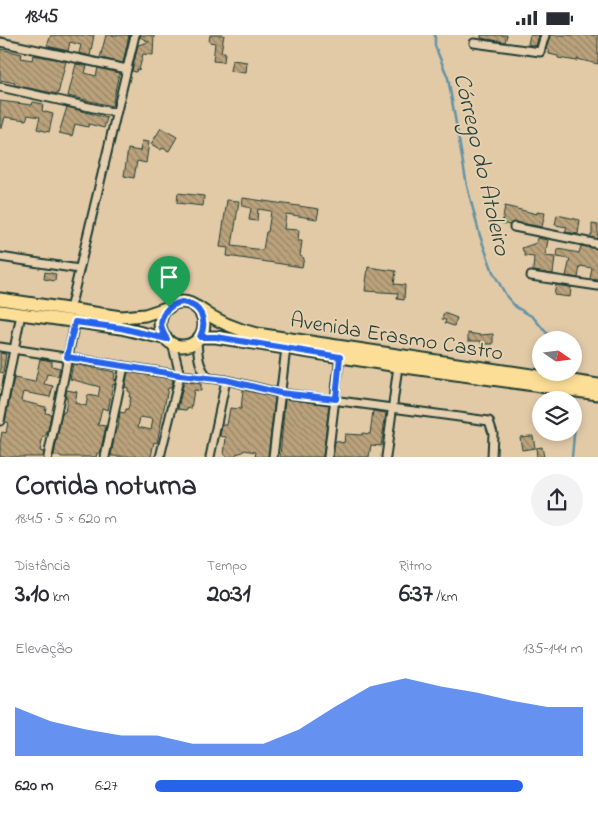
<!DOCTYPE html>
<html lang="pt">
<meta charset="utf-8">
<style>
:root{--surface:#fff;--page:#f2f2f3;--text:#2b2b33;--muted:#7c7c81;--accent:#2563eb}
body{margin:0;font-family:"Indie Flower",sans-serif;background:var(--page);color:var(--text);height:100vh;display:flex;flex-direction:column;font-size:19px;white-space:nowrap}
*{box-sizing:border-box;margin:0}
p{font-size:16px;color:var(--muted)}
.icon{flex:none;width:28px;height:28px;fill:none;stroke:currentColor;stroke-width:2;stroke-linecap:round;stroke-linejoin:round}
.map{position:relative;height:422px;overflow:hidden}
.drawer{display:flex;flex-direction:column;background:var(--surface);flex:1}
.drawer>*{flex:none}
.needle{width:32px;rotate:104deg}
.controls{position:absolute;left:532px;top:296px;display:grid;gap:10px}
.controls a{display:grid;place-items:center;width:50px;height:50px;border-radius:50%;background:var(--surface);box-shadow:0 2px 8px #0003;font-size:25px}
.pin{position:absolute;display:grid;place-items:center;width:42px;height:42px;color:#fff;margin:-51px -21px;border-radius:50% 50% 50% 0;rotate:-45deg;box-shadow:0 0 5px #0007}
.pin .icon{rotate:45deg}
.round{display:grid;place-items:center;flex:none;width:52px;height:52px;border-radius:26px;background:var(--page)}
.summary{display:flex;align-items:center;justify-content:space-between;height:85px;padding:0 15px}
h1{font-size:28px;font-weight:800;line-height:38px}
.stats{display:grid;grid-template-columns:repeat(3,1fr);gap:8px;height:85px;padding:5px 15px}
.stats div{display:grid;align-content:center}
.stats b{font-size:25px;font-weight:800}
.stats small{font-size:14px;font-weight:400}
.stats p{font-size:14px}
.chart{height:140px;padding:10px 15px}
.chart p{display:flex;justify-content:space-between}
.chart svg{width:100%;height:90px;margin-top:5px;fill:var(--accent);opacity:.7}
ul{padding:0 15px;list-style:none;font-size:16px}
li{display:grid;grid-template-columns:80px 60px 1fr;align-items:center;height:38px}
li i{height:12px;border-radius:6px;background:var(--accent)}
.status{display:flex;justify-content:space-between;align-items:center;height:35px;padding:0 25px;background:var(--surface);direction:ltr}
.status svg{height:14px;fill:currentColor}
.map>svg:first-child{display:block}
</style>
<div class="status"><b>18:45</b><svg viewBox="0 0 49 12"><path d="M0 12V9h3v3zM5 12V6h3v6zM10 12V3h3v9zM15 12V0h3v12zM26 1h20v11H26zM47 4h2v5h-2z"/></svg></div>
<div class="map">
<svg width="598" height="422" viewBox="0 0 598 422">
<defs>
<pattern id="building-back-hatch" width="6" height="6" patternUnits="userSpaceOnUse" patternTransform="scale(1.25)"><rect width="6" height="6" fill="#bba27b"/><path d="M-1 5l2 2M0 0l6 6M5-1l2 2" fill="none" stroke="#978566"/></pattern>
</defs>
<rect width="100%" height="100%" fill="#e2caa7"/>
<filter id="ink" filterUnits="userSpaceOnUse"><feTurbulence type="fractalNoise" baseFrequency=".02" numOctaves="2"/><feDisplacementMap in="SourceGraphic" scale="10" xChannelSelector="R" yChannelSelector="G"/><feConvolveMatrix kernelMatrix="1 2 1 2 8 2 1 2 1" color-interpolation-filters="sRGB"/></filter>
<g filter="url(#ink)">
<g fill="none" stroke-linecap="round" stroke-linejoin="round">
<path stroke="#6393a5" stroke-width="2.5" d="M435 0V11L448 43 467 151 480 201 493 237 507 262 516 272 533 282 550 302 551 305
M572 422 576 379 574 372"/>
</g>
<path fill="url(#building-back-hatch)" stroke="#1f3d34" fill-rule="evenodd" d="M51 0H94L90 21 79 18 81 10 70 7 68 16 47 11Z
M106 0H129L123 28 100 23Z
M140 0H154L153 20 143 19 139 35 137 34 136 37 132 36 138 10 149 7 140 2Z
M210 0H224L221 17H225L224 27 213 26 215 8 209 7Z
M481 0H507L505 7 481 3Z
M530 0H539L536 11 528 9Z
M550 0H598V29L577 24V26L558 23V21L549 19V15L546 14Z
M0 14 22 19 21 23 32 25 33 20 66 26 58 59 14 50 15 48 0 45Z
M232 25 247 27 246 38 230 36Z
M76 29 87 31 85 38 96 41 98 33 119 38 112 71 68 61Z
M0 66 32 70 33 67 43 69 42 76 53 79 49 97 37 94 40 82 28 80 26 85 5 82 2 93H0Z
M67 72 107 83 104 93 89 89 88 92 75 89 72 101 59 98Z
M161 93 177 102 169 116 162 113 161 115 151 109Z
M142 106 149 107 146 128 137 126 134 143 124 141 128 114 140 116Z
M178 158 204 161 203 171 177 168Z
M243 163 319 174 317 184 286 179 284 194 299 195 298 206H302L300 221 304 223 302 232 227 221 228 213 220 212 227 165 239 166 232 211 263 215 266 197H268L271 176 258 174 257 186 249 185 251 173 242 171Z
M505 171 537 179V177L545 178 542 192 515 187 509 190 502 188Z
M557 180 580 185 578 199 565 197 567 192 555 190Z
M592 189 598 190V204L590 202 592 199Z
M537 203 548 205 545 221 555 222 553 239 533 236 534 222 525 221 522 213 536 208Z
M581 211 598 214V245L590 244 592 233 580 231 578 243 566 241 570 224 557 222 558 214 579 218Z
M368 232 396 236 394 249 405 250 404 265 397 264 398 258 365 256Z
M45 237 56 239 55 246 44 244Z
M556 250 571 252 570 262 554 260Z
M444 278 457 283 454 291 445 288 446 285 442 284Z
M468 298 480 300 493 299V309H481V306H468Z
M0 318 6 319 3 338 0 337Z
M40 324 52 326V331L60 333 58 341 47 339 44 349 53 351 50 362 23 357 21 366 46 372 45 378 51 379 48 395 45 402H43L40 416 44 417 43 422H0V408L2 397 6 398 8 387H5L14 343 35 347Z
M73 329 115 337 114 346 116 344 115 350 113 349 108 375 102 373 98 390 106 391 100 418H97L96 422H62L54 420 61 383 63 377H65L67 366V362H65L67 355 77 357 75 368 86 371 88 360 98 362 100 352 70 344Z
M128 337 173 344 171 353H168L157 408 154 407 151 422 111 421 116 393 118 394 120 377 125 378 126 374H128L131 362H129L130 357 128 356V353L125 352ZM140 382 153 384 151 395 138 392Z
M184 346 201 349V356L194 355 191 374 188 373 186 375 178 374Z
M243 355 275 362 268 422H255L256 417 244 415 243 417 236 419V422H227L224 420 226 402 220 401 222 390H227L230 373 241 374Z
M285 364 329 370 323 422H280Z
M373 376 386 378 381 411 371 410 369 422H333L335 406 344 408 345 399 362 400V398L370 399Z
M530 401H533L535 413 522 415 520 402Z
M542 412 544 422H537L536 413Z"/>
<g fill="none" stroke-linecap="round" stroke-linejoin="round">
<g stroke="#1f3d34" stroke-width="11">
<path id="street" d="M0 7 127 34
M474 8 540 17 545 0
M0 52 116 78
M514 192 598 209
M0 222 79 234
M531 241 598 251
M70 274 135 0
M197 305C198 320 198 332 209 343
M0 312 180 340 226 345 280 358 489 386 493 398 492 422
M0 386 21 279
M48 422 75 287
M105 422 124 331
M160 422 180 340 172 308
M210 422 226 345
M273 422 286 313
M328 422 340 321
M386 422 398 331"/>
</g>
<g stroke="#1f3d34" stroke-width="15">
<path id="primary" d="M0 264 121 282 145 280 169 272
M160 289a22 22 0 1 1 44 0a22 22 0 1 1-44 0Z
M197 272C216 286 234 294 257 299L598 350
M0 276 121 293 167 304
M200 302H216L398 331 598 359"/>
</g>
<use href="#street" stroke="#e6d0af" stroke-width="7"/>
<use href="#primary" stroke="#fcde96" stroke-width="11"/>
</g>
</g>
<g fill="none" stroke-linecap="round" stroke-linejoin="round" filter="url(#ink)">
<g stroke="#fff" stroke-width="10">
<path id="route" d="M182 267C201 270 208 285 200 302H216L340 322 336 364 280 358 226 345 180 340 67 322 75 287 121 293 167 304C155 288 163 271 182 267Z"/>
</g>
<use href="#route" stroke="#2563eb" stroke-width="6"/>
</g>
<g text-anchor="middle" stroke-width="4" stroke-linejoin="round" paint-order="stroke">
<g font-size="22" fill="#1f3d34" stroke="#e6d0af">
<text transform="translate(397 300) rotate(9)" y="8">Avenida Erasmo Castro</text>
</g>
<g font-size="24" font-style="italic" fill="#25443d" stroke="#e6d0af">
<text transform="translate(483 129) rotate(77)" y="8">Córrego do Atoleiro</text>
</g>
</g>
</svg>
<div class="controls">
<a><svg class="needle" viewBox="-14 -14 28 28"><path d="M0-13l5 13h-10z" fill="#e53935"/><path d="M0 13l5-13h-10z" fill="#7c7c81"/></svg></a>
<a><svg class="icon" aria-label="layers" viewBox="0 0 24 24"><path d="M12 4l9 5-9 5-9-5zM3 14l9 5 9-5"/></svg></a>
</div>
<div class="pin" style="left:169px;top:272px;background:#1e9e55"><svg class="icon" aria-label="arrive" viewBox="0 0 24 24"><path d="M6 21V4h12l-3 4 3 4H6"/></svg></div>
</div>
<section class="drawer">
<div class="summary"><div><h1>Corrida noturna</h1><p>18:45 · 5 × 620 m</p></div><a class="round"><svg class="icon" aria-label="share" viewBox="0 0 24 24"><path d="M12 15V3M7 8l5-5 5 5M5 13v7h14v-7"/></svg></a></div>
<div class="stats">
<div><p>Distância</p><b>3.10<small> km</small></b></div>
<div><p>Tempo</p><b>20:31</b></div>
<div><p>Ritmo</p><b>6:37<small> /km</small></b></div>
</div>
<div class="chart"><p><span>Elevação</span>135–144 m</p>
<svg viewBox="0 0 160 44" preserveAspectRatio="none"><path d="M0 44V20L10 27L20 31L30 34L40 34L50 38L60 38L70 38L80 31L90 20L100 10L110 6L120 10L130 13L140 17L150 20L160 20V44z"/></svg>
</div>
<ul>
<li><b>620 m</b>6:27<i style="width:86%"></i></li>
</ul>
</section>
